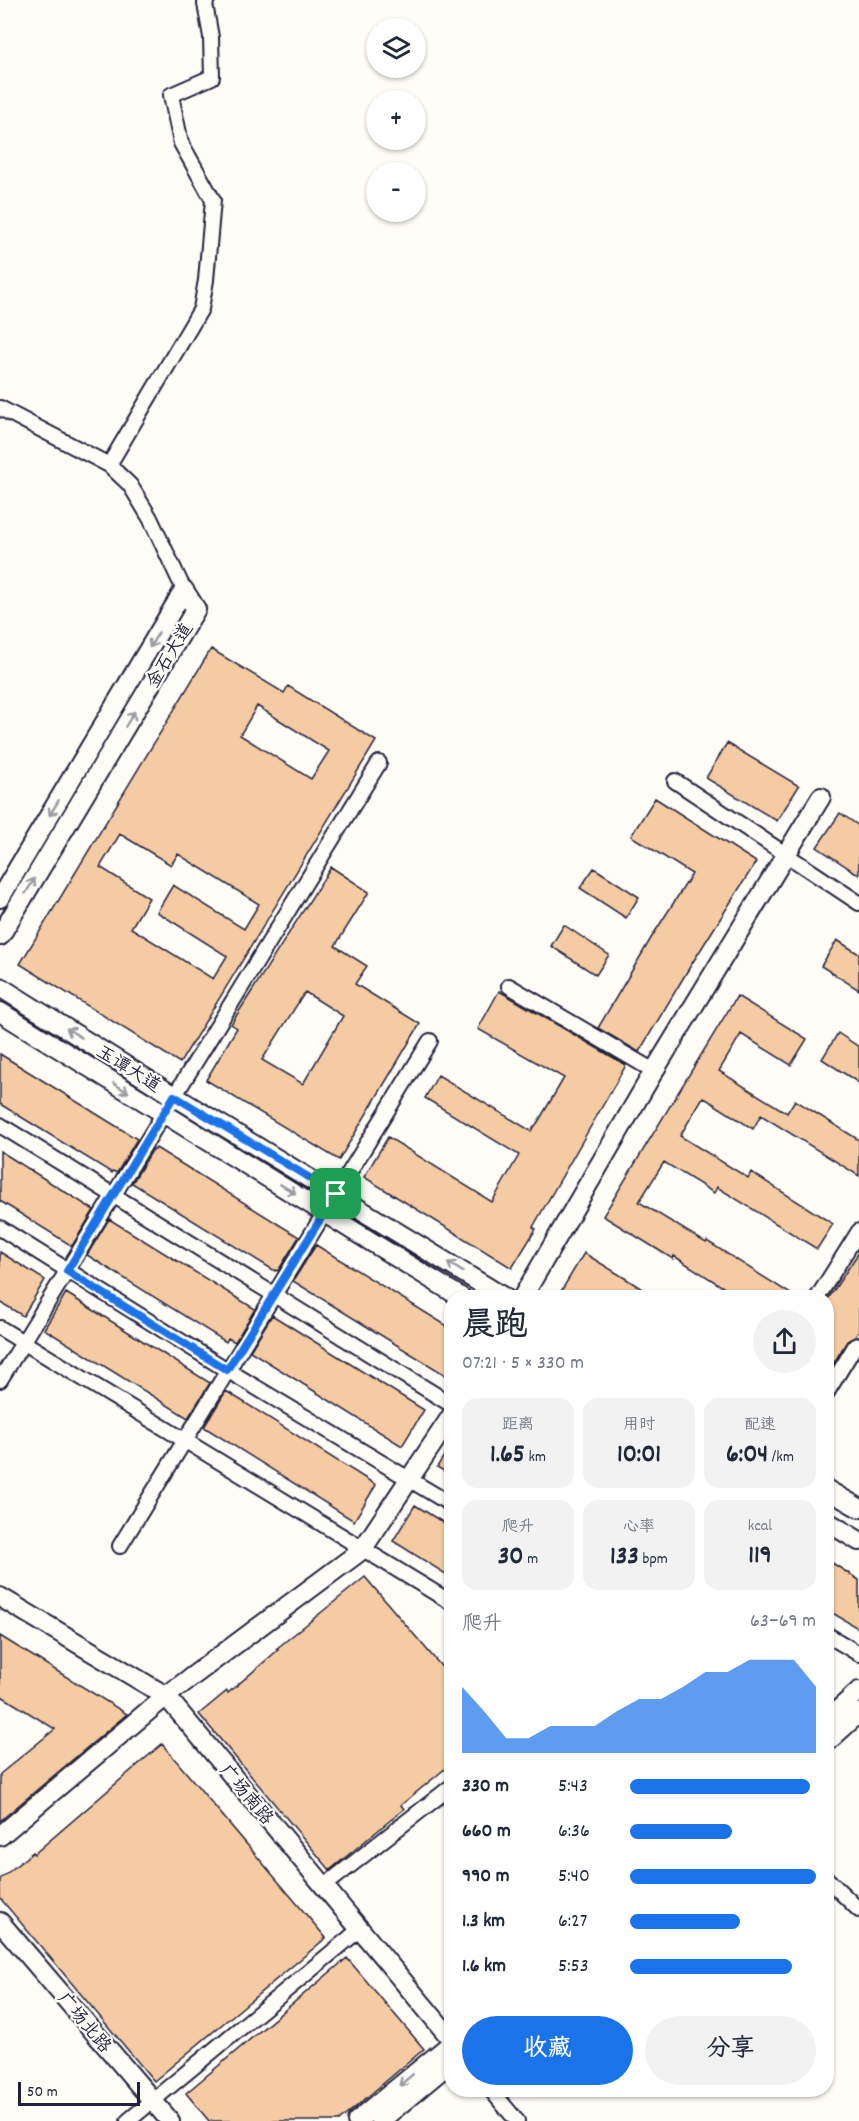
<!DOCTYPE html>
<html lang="zh">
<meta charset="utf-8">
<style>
:root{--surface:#fff;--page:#f2f2f3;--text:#1f2937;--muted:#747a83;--accent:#1a73e8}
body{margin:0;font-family:Dekko,"LXGW WenKai TC",sans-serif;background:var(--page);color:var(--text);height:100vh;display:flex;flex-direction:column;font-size:22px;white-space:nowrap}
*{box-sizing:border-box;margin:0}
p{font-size:20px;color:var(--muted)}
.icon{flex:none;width:33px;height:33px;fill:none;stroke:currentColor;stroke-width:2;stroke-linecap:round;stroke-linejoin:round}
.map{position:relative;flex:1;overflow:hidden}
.side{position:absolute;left:444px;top:1290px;width:390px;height:807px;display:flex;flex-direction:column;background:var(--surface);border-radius:24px;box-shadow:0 2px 4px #0004}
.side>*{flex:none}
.fabs{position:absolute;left:366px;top:18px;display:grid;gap:12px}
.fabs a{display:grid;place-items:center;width:60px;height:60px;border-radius:50%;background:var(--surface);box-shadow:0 2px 4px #0004;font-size:30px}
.scale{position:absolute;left:18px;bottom:15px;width:122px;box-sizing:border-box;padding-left:6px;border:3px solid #22223b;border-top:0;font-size:16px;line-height:21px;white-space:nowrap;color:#22223b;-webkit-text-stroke:4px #fdfcf7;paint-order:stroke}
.pin{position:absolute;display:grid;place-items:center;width:51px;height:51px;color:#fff;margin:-26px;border-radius:12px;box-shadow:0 3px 9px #0006}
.round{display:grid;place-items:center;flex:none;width:63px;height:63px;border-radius:32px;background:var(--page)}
.overview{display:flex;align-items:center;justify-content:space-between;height:102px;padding:0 18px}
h1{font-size:33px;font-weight:700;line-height:45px}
.figures{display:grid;grid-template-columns:repeat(3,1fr);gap:9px;height:102px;padding:6px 18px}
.figures div{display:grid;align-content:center;border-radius:15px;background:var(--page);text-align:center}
.figures b{font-size:26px;font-weight:700}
.figures small{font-size:16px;font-weight:400}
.figures p{font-size:16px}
.chart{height:168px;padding:12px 18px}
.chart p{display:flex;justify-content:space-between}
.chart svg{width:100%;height:108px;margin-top:6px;fill:var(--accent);opacity:.7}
.cta{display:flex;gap:12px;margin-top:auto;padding:12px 18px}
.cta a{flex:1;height:69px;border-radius:36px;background:var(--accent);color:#fff;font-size:24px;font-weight:700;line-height:69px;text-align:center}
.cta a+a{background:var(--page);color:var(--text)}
ul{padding:0 18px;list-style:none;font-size:20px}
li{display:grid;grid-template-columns:96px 72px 1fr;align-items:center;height:45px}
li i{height:15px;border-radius:8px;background:var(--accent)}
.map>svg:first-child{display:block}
</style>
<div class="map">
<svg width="859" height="2121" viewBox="0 0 859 2121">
<rect width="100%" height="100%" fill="#fdfcf7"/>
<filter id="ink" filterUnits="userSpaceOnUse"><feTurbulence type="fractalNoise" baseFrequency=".0167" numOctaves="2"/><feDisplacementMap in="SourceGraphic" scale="12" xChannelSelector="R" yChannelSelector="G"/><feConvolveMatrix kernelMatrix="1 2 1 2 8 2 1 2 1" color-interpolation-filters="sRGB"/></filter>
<g filter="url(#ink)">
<path fill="#f5cba4" stroke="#22223b" stroke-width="1.5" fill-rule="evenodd" d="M211 649 284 693 288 686 376 741 180 1063 20 964ZM257 706 329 751 311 779 240 735ZM120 834 171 865 178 854 259 904 244 929 173 885 157 912 227 956 213 979 131 928 149 898 100 867Z
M727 743 799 786 777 821 706 778Z
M655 798 756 862 691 965 639 1052 598 1028 653 935 692 874 631 836Z
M840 813 859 826V875L817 847Z
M331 867 369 892 335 946 367 966 355 984 420 1024 339 1160 206 1080 237 1028 231 1024ZM305 992 343 1016 303 1084 262 1060Z
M594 868 639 897 626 918 580 888Z
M564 925 609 955 596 975 551 946Z
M837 940 859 954V990L821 966Z
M499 991 626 1065 533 1227 536 1229 512 1268 364 1177 388 1137 492 1202 519 1155 425 1098 438 1075 531 1131 538 1122 564 1078 478 1029Z
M737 996 807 1039 791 1065 741 1034 719 1071 787 1113 795 1100 859 1140V1176L761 1115 753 1129 703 1097 680 1136 748 1178 751 1172 833 1224 817 1249 717 1187 714 1193 664 1162 639 1202 706 1243 707 1241 797 1298H740L674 1256 673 1259 603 1216Z
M838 1033 859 1047V1083L822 1059Z
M0 1054 137 1139 117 1173 113 1171 112 1173 0 1104Z
M156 1148 299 1237 278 1271 276 1270 275 1271 132 1183 153 1149 155 1150Z
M0 1151 94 1210 72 1246 0 1201Z
M109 1219 255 1309 235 1342 228 1338 226 1342 87 1255Z
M316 1245 452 1329V1369L447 1376 293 1281Z
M0 1252 45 1280 23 1316 0 1302Z
M859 1252V1331L855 1337 847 1341 826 1376V1302Z
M584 1253 628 1280 656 1298H557Z
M66 1293 210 1383 188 1418 44 1329Z
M272 1315 424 1410 402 1446 250 1351Z
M226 1391 376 1485 354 1521 204 1427Z
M452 1443V1476L437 1467Z
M415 1505 452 1528V1578L393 1541Z
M826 1559 859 1580V1629L826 1609Z
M365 1577 452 1679V1763L401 1805 404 1809 330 1870 199 1714 227 1691 228 1693 278 1650 276 1649Z
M0 1636 127 1714 0 1821V1774L55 1729 0 1695Z
M162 1744 326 1938 154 2081 0 1898V1879L33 1852 34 1854Z
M347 1958 424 2049 339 2121H209L186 2093Z"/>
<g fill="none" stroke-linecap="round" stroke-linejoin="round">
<g stroke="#22223b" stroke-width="18">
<path id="street" d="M0 408 109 465 130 485 150 518 184 590
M109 465 201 309 206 280 213 200 181 143 171 95 212 77 211 37 205 4 207 0
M675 781 859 903
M509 986 654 1071
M0 1125 452 1405
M0 1228 227 1370 452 1505
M817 1298 859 1231
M0 1328 452 1603
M0 1380 379 763
M826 1394 855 1346 859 1345
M120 1546 430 1041
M826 1634 859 1654
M826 1878 859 1910
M323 1887 452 1786
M491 2090 517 2121
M128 2121 359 1930"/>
</g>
<g stroke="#22223b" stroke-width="22">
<path id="secondary" d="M0 898 184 590 196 609 0 936
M0 987 174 1096 505 1298
M0 1012 462 1298
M522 1298 654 1071 821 797
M826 1489 859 1508
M826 1521 859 1541
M0 1597 166 1696 452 2040
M826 1721 859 1691
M826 1743 859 1713
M0 1836 166 1696 362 1550 452 1415
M0 1922 170 2121
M357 2121 452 2043
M380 2121 452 2061"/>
</g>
<use href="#street" stroke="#fdfcf7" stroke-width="14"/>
<use href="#secondary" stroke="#fdfcf7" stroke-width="18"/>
</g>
<defs><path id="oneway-shaft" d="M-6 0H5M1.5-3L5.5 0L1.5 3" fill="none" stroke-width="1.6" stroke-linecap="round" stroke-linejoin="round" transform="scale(1.5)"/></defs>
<g stroke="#9a9aa2">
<use href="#oneway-shaft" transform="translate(154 640) rotate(121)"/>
<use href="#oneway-shaft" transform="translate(130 719) rotate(-59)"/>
<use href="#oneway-shaft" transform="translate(54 808) rotate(121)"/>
<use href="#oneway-shaft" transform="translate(30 886) rotate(-59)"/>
<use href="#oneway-shaft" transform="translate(74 1033) rotate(-148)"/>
<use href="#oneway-shaft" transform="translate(121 1088) rotate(32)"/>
<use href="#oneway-shaft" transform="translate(288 1189) rotate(31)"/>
<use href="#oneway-shaft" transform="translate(455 1267) rotate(-148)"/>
<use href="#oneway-shaft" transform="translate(406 2080) rotate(140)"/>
</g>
</g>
<g fill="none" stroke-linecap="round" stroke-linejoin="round" filter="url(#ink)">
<g stroke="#fff" stroke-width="12">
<path id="route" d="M174 1096 336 1194 227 1370 67 1271Z"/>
</g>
<use href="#route" stroke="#1a73e8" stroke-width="8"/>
</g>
<g text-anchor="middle" stroke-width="4.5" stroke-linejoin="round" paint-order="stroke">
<g font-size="18" fill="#22223b" stroke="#fdfcf7">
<text transform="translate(169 655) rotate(-59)" y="6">金石大道</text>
<text transform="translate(129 1068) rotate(32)" y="6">玉谭大道</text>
<text transform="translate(247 1794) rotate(50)" y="6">广场南路</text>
<text transform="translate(85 2022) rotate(50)" y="6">广场北路</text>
</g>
</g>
</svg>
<div class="fabs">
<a><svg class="icon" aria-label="layers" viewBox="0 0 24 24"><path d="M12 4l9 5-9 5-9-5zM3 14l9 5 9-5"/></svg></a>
<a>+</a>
<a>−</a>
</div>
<div class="scale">50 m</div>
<div class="pin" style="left:336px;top:1194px;background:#1e9e55"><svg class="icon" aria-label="arrive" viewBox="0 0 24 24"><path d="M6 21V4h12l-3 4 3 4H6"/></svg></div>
<section class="side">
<div class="overview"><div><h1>晨跑</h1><p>07:21 · 5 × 330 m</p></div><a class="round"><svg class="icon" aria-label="share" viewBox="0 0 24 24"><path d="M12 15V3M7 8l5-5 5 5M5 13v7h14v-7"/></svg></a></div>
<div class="figures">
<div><p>距离</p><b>1.65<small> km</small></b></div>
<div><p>用时</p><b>10:01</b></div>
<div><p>配速</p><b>6:04<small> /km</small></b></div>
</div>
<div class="figures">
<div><p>爬升</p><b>30<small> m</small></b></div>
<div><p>心率</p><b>133<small> bpm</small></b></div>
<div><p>kcal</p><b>119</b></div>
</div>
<div class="chart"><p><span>爬升</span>63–69 m</p>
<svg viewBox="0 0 160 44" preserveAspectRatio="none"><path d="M0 44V17L10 27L20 38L30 38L40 33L50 33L60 33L70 27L80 22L90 22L100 17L110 11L120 11L130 6L140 6L150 6L160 17V44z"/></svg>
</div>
<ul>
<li><b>330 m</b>5:43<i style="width:97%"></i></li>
<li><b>660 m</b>6:36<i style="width:55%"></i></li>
<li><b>990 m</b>5:40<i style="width:100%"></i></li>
<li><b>1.3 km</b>6:27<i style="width:59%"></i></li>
<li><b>1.6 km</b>5:53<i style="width:87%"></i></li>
</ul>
<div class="cta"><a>收藏</a><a>分享</a></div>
</section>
</div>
